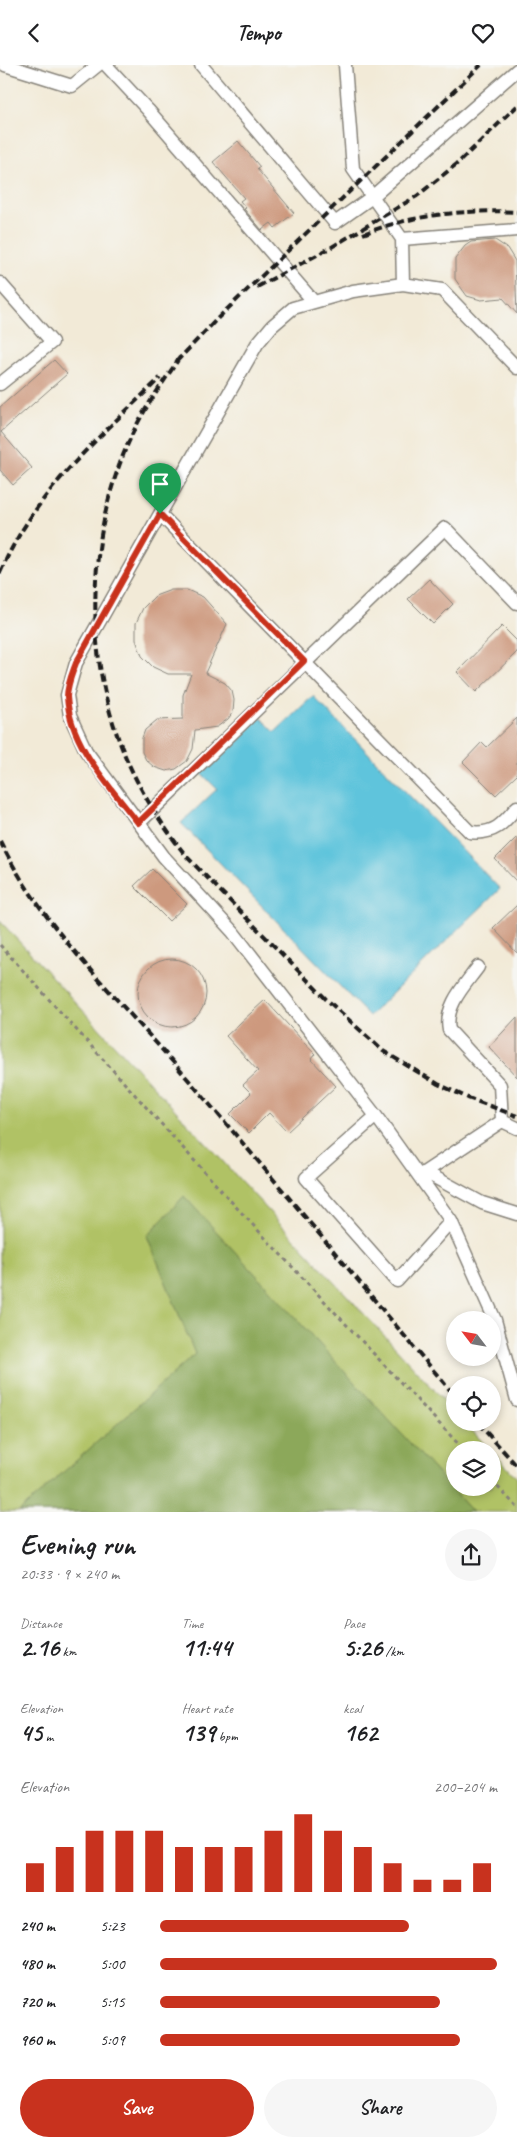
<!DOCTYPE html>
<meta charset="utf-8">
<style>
:root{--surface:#fff;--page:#f6f6f6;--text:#202124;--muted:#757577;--accent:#c8321e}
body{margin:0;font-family:Caveat,sans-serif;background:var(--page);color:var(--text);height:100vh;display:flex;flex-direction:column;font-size:19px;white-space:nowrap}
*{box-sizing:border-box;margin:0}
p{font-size:16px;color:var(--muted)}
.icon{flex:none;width:28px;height:28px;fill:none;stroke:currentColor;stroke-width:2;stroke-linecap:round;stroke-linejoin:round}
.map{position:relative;height:1447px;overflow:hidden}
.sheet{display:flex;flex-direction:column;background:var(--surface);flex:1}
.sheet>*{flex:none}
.needle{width:32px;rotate:301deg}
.tools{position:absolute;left:446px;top:1246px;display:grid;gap:10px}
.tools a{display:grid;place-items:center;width:55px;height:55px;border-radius:50%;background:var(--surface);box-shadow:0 2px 8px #0003;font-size:25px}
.pin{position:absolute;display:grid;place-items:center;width:42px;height:42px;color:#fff;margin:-51px -21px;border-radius:50% 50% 50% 0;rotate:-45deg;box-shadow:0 0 5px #0007}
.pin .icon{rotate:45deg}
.round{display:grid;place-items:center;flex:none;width:52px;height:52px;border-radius:26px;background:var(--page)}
.headline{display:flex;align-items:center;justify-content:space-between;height:85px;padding:0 20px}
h1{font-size:28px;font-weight:800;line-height:38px}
.stats{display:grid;grid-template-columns:repeat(3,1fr);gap:8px;height:85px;padding:5px 20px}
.stats div{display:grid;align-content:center}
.stats b{font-size:25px;font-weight:800}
.stats small{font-size:14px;font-weight:400}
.stats p{font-size:14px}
.chart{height:140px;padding:10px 20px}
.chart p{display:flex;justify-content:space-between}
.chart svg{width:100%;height:90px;margin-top:5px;stroke:var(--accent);stroke-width:6}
.action{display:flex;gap:10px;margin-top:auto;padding:10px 20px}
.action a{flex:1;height:58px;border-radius:30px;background:var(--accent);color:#fff;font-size:20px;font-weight:800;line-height:58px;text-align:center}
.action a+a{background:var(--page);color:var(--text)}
ul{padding:0 20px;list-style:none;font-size:16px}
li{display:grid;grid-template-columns:80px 60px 1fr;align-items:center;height:38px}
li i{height:12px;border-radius:6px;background:var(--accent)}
header{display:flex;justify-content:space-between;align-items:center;height:65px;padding:0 20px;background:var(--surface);font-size:22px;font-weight:800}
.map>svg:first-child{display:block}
</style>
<header><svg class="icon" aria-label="back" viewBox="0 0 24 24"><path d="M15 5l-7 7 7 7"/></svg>Tempo<svg class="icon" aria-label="heart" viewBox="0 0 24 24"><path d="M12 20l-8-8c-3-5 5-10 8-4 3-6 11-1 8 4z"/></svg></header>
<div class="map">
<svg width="517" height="1447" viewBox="0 0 517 1447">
<rect width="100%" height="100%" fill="#f6f6f2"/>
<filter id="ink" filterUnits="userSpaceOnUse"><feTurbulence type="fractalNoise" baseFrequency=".02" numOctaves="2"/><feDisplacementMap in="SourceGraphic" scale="10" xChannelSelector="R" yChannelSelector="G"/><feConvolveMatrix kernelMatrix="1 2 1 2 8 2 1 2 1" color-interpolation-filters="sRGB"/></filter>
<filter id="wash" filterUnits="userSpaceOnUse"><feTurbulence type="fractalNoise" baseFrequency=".0096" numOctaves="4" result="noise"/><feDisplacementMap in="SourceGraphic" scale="20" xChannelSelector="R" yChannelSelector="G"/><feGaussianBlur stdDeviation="1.12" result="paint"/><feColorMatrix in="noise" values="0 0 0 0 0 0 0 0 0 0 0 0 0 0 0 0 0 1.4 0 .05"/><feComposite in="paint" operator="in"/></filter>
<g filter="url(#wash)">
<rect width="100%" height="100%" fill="#f2ead7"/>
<path fill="#b0c265" stroke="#666f40" d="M0 856 455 1347V1358H465L490 1385H455V1422H492L493 1387 517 1413V1447H0Z"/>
<path fill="#8ca85a" stroke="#54623b" d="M184 1131 473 1447H19L195 1289 147 1171Z"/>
<path fill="#5ec4dc" stroke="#3d707c" d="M313 631 500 824 369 951 181 758 217 724 201 708 259 651 275 667Z"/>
<g id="blocks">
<path fill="#cd997e" d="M238 76 260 102 257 104 294 148 275 163 271 158 262 165 244 144 246 143 240 136 244 133 213 97Z
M495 175 507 183 515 196 517 249 503 233 481 235 467 231 455 214V194L465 181 471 177Z
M54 295 67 309 1 367 32 403 13 420 0 405V342Z
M429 514 453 539 433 559 408 534Z
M171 525H187L203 532 227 559 205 608 225 618 232 626 234 635 233 647 228 654 217 662 195 665 193 684 187 696 176 704 166 706 154 702 146 695 142 687V673L145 665 157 655 183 654V630L191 609H168L153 602 142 591 136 575V558L143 543 155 531Z
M502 561 517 576V587L476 627 457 607Z
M517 653V710L496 730 463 697 482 677 487 682Z
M517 772V817L495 794Z
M152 804 187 839 169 856 134 821Z
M517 840V888L493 863Z
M138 928a34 34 0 1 1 68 0a34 34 0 1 1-68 0Z
M265 935 315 989 311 994 336 1021 287 1067 269 1048 249 1068 230 1049 251 1028 243 1020 258 1006 226 971Z
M517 952V1012L489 982Z"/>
</g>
</g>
<g filter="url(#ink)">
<use href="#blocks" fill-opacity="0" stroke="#87837a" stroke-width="1"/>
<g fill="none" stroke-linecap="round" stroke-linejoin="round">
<g stroke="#87837a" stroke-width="15">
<path id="service" d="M5 0 72 21 98 0
M106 0 148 45 314 237
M201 0 335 158 372 132 517 5
M345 0 353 104 402 174 517 165
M402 174 403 219 353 226 293 243 272 261 257 279 160 449 470 767C494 770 503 759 517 742
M0 218 52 277 0 319
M403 219 442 225 517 303
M160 449 76 598 67 630 70 651 86 686 139 758 445 463 517 538
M139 758 164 792 233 867 376 1051 306 1113 397 1216 451 1156 376 1051
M478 902C465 920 444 941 449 965L500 1020 502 1056
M425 1107 482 1138 517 1149
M419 1111 502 1056 517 1063
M451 1156 495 1255 517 1335"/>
</g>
<path stroke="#87837a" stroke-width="3" stroke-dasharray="4 4" stroke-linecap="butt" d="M0 880 238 1144 464 1385
M492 1416 517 1442"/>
<use href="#service" stroke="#fff" stroke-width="12"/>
<path stroke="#1c1c1c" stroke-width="4" stroke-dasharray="8 4" stroke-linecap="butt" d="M363 169C411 150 465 144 517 147
M257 222 330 183 417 131 458 98 517 41
M180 292C167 312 153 331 141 352 89 447 81 574 119 675 134 717 159 757 187 792L326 934 383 986 438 1019 468 1033 517 1051
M176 297 218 253 481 0
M0 508C35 426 98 374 160 313
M0 776C44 865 115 929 179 1004 273 1112 363 1222 455 1331
M478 1358 517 1401"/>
</g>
</g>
<g fill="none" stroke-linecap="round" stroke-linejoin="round" filter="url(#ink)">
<g stroke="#fff" stroke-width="10">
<path id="route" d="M160 449 304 596 138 758C110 721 70 681 67 632 67 620 72 609 76 598Z"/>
</g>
<use href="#route" stroke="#c8321e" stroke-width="6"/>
</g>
</svg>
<div class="tools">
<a><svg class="needle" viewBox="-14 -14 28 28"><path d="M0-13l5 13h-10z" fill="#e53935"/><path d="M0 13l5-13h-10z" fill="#757577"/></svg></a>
<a><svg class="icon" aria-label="locate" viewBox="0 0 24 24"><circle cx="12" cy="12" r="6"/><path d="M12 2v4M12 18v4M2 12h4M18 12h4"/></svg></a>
<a><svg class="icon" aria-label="layers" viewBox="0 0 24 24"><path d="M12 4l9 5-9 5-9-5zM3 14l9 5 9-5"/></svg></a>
</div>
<div class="pin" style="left:160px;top:449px;background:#1e9e55"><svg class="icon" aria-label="arrive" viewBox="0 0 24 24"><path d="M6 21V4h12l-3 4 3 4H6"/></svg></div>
</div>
<section class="sheet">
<div class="headline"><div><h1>Evening run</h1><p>20:33 · 9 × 240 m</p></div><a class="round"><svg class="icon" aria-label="share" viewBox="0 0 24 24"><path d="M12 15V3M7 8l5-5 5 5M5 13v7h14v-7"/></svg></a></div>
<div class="stats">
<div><p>Distance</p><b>2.16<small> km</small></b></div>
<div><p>Time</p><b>11:44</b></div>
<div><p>Pace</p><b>5:26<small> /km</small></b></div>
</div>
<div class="stats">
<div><p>Elevation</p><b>45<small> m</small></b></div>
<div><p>Heart rate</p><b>139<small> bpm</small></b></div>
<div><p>kcal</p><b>162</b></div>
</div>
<div class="chart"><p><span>Elevation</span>200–204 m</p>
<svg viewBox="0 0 160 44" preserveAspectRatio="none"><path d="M5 44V30M15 44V22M25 44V14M35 44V14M45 44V14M55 44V22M65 44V22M75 44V22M85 44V14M95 44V6M105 44V14M115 44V22M125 44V30M135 44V38M145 44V38M155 44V30"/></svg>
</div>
<ul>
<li><b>240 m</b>5:23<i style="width:74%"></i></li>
<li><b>480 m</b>5:00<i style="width:100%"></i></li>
<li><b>720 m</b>5:15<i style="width:83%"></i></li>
<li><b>960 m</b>5:09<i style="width:89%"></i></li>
</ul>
<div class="action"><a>Save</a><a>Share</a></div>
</section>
